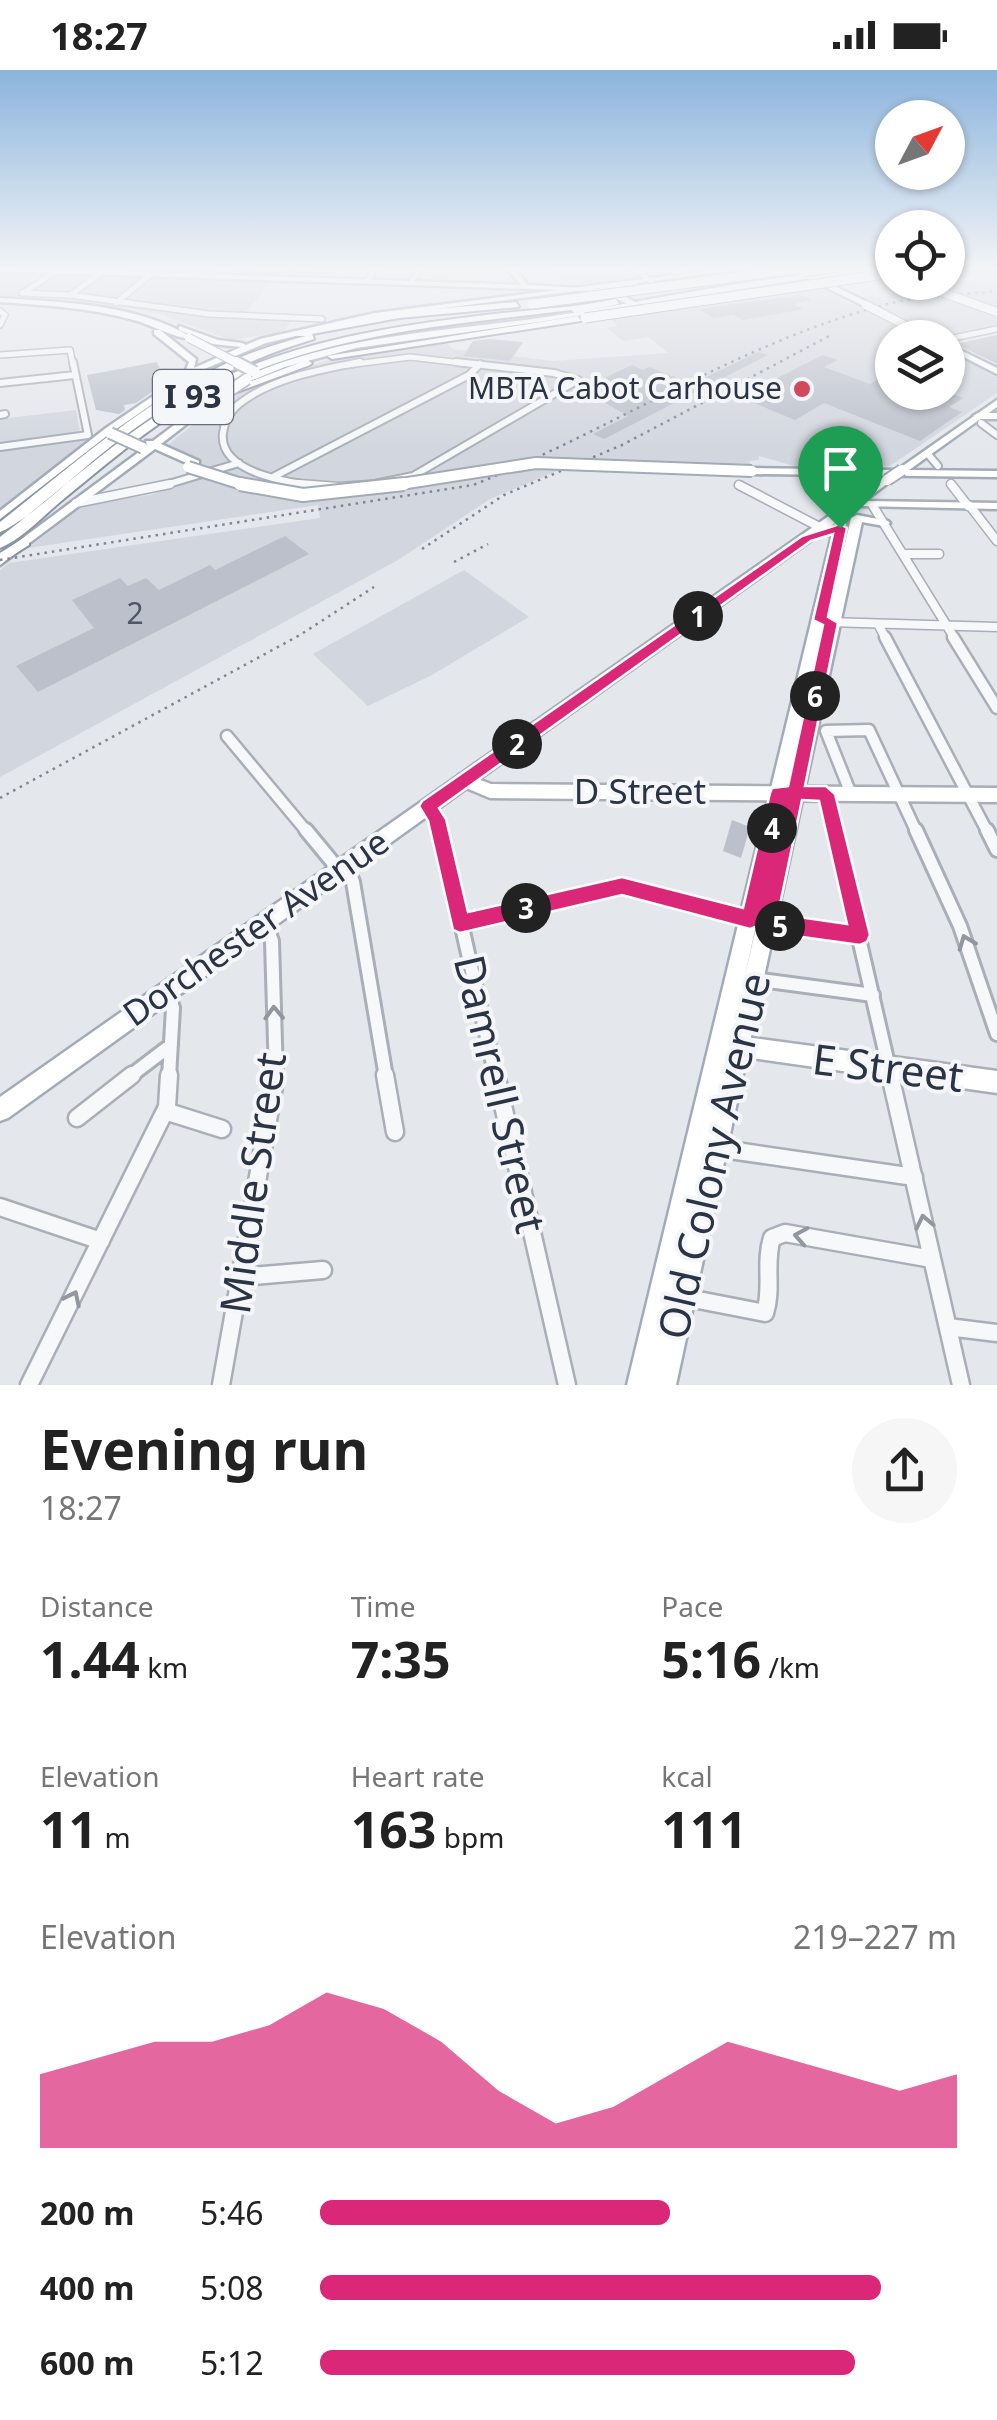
<!DOCTYPE html>
<meta charset="utf-8">
<style>
:root{--surface:#fff;--page:#f6f6f6;--text:#222;--muted:#767676;--accent:#db2777}
body{margin:0;font-family:"Noto Sans",sans-serif;background:var(--page);color:var(--text);height:100vh;display:flex;flex-direction:column;font-size:38px;white-space:nowrap}
*{box-sizing:border-box;margin:0}
p{font-size:32px;color:var(--muted)}
.icon{flex:none;width:55px;height:55px;fill:none;stroke:currentColor;stroke-width:2;stroke-linecap:round;stroke-linejoin:round}
.map{position:relative;height:1315px;overflow:hidden}
.panel{display:flex;flex-direction:column;background:var(--surface);flex:1}
.panel>*{flex:none}
.needle{width:65px;rotate:49deg}
.buttons{position:absolute;left:875px;top:30px;display:grid;gap:20px}
.buttons a{display:grid;place-items:center;width:90px;height:90px;border-radius:50%;background:var(--surface);box-shadow:0 2px 8px #0004;font-size:50px}
.pin{position:absolute;display:grid;place-items:center;width:85px;height:85px;color:#fff;margin:-102px -42px;border-radius:50% 50% 50% 0;rotate:-45deg;box-shadow:0 0 10px #0007}
.pin .icon{rotate:45deg}
.km{position:absolute;width:50px;height:50px;margin:-25px;border-radius:50%;background:#222;color:#fff;font-size:28px;line-height:50px;text-align:center}
.round{display:grid;place-items:center;flex:none;width:105px;height:105px;border-radius:52px;background:var(--page)}
.summary{display:flex;align-items:center;justify-content:space-between;height:170px;padding:0 40px}
h1{font-size:55px;font-weight:700;line-height:75px}
.figures{display:grid;grid-template-columns:repeat(3,1fr);gap:15px;height:170px;padding:10px 40px}
.figures div{display:grid;align-content:center}
.figures b{font-size:50px;font-weight:700}
.figures small{font-size:28px;font-weight:400}
.figures p{font-size:28px}
.chart{height:280px;padding:20px 40px}
.chart p{display:flex;justify-content:space-between}
.chart svg{width:100%;height:180px;margin-top:10px;fill:var(--accent);opacity:.7}
ul{padding:0 40px;list-style:none;font-size:32px}
li{display:grid;grid-template-columns:160px 120px 1fr;align-items:center;height:75px}
li i{height:25px;border-radius:12px;background:var(--accent)}
.status{display:flex;justify-content:space-between;align-items:center;height:70px;padding:0 50px;background:var(--surface);direction:ltr}
.status svg{height:28px;fill:currentColor}
.map>svg:first-child{display:block}
</style>
<div class="status"><b>18:27</b><svg viewBox="0 0 49 12"><path d="M0 12V9h3v3zM5 12V6h3v6zM10 12V3h3v9zM15 12V0h3v12zM26 1h20v11H26zM47 4h2v5h-2z"/></svg></div>
<div class="map">
<svg width="997" height="1315" viewBox="0 0 997 1315">
<rect width="100%" height="100%" fill="#e4e7ec"/>
<path fill="#d2d6de" d="M0 197 257 198 248 209 274 210 245 243 295 247 283 262 231 270 162 245 128 238 0 227Z
M550 197H629L646 211 568 214Z
M948 209 997 211V255L932 267 892 268V322H948V280L997 308V323L890 396H794L759 386V390L749 391 754 404 633 402 639 392 585 389 490 429 398 490 0 707V500L9 493 320 448 318 435 28 478 79 439 96 432 150 425 220 403 168 375 229 325 336 287 444 270 453 279 553 291 668 283 649 267 623 271 607 258 618 256 608 246 818 215 847 233 861 236 868 235 857 227 889 226 926 213 948 212Z
M76 340 81 369 96 367 13 434 0 439V349Z
M464 500 529 547 432 605 368 636 313 584Z"/>
<path fill="#bbc0ca" d="M800 225 812 230 793 234 804 239 743 250 733 245 713 248 699 239Z
M997 265V294L956 274Z
M489 269 523 272 510 291 463 286 473 271Z
M758 282 768 285 604 369 593 364 628 346 581 319 632 295 643 300 649 297 692 314Z
M823 285 838 290 824 297 870 314 892 301V322H948L963 328 949 337 962 342 920 371 824 333 795 350 740 327Z
M157 292 166 312 136 333 124 335 125 340 119 344 96 340 87 305Z
M285 466 309 484 38 622 16 596 94 558 72 530 120 508 128 516 146 508 159 520 210 495 215 500Z
M732 750 750 757 741 788 723 781Z"/>
<g fill="none" stroke-linecap="round" stroke-linejoin="round">
<g stroke="#a9aeb7" stroke-width="8">
<path id="street-far5" d="M632 197 652 212
M236 198 284 199
M285 198 332 200
M711 198 721 202
M367 211 376 197
M411 212 420 197
M22 223 70 225 209 244 322 249
M23 223 63 197
M70 225 103 202
M116 233 151 204
M0 241 5 245 0 255
M948 269 997 259
M0 285 70 280 73 295
M347 295 410 287 479 295"/>
</g>
<g stroke="#a9aeb7" stroke-width="10">
<path id="street-far4" d="M0 313 75 305
M0 345 5 344
M981 353 997 365
M0 377 88 365 73 292
M927 383 938 396
M273 407 469 305 480 294
M162 416 239 393
M323 416C294 414 218 404 223 363 225 349 231 339 243 331 276 307 321 300 360 292
M365 416 413 406 578 310 554 303 456 292"/>
</g>
<g stroke="#a9aeb7" stroke-width="11">
<path id="street-far3" d="M299 414 339 417 385 414
M951 414 968 436
M739 415 829 462
M76 433 170 414
M873 436 955 569
M970 436 997 471
M903 484H939
M828 552 997 557
M878 554 886 569"/>
</g>
<g stroke="#a9aeb7" stroke-width="15">
<path id="street-far2" d="M885 567 988 763
M953 567 997 638
M227 666 308 763
M826 724 835 763
M851 724 826 661 869 660 917 763
M428 736 440 763"/>
</g>
<g stroke="#a9aeb7" stroke-width="18">
<path id="street-far1" d="M306 760 339 800
M440 760 496 1007
M834 760 891 1007
M916 760 960 856 997 964
M987 760 997 780
M346 795 353 812 386 1007
M265 852 272 871 276 1007
M766 852 860 865
M461 853 622 816 750 850
M754 909 873 925
M168 921 173 938 169 1007
M129 1007 171 975"/>
</g>
<g stroke="#a9aeb7" stroke-width="21">
<path id="street" d="M385 1005 395 1062
M496 1005 567 1315
M890 1005 961 1315
M165 1041 222 1059
M77 1048 132 1005
M716 1078 914 1107
M0 1137 101 1171
M241 1207 323 1200
M683 1227 765 1243C773 1218 764 1193 772 1168L785 1163 932 1189
M948 1257 997 1263
M29 1315 167 1037 169 1005
M221 1315 276 1005"/>
</g>
<g stroke="#a9aeb7" stroke-width="5">
<path id="secondary" d="M0 197 521 215 506 197H513L528 215 600 219 599 217 602 215 637 213 640 215 603 219 612 220 635 232 632 236 607 224 588 221 0 201Z
M997 343V349H978L973 346 978 343Z
M864 431 997 433V439L860 436 859 434Z
M465 704 491 714 997 718V732L490 728 459 715 457 710 459 705Z
M730 965 997 1001V1023L730 985 723 982 720 975 723 968Z"/>
</g>
<g stroke="#a3abb8" stroke-width="5">
<path id="primary" d="M738 197H759L375 247 266 273 202 300 112 362 0 449V441L106 358 184 305 189 292 154 264V260H160L196 289 194 298 241 277 213 274 179 260V256L218 270 242 273 246 275 260 269 375 243Z
M892 197V201L818 208 869 233 866 237 809 209H805L545 251 356 278 285 297 250 311 243 309C259 299 280 293 299 287 379 263 464 259 546 247 661 229 776 202 892 197Z
M948 197H997V201L948 200Z
M0 228C63 232 138 234 193 268 180 271 150 254 134 250 90 238 45 235 0 232Z
M948 274 997 298V304L948 279Z
M997 330V337L909 400 997 401V407L752 404 747 401 752 398 897 400Z
M189 344 197 346 161 374 199 391V395H191L155 379 0 495V485L147 376 146 371H153Z
M883 408 892 410 852 440 847 449 743 914 851 448 857 445 888 451 890 453 884 456 862 452 676 1315H627L835 453 8 1048 0 1051V1027Z"/>
</g>
<g stroke="#8b94a3" stroke-width="4">
<path id="highway" d="M848 197H875L818 205 814 203Z
M809 210 812 214 700 229 696 226Z
M616 229 619 234 575 243 571 240C435 257 292 265 175 343 135 369 98 401 60 432 42 447 22 469 0 478V467C64 418 124 361 195 322 289 270 398 255 503 243 541 239 579 237 616 229Z
M672 229 675 234 632 237 628 234Z
M516 232 519 237 399 248 312 264 314 269C234 293 170 329 104 382 77 403 29 450 0 462V452C70 397 138 336 219 297 247 283 276 274 306 266H297V262L399 242Z
M578 246 581 251 332 289 327 286Z
M307 290 312 293 310 295 232 324 223 322Z
M24 468 29 469V475L0 493V483Z"/>
</g>
<use href="#street-far5" stroke="#f7f8fa" stroke-width="5"/>
<use href="#street-far4" stroke="#f7f8fa" stroke-width="6"/>
<use href="#street-far3" stroke="#f7f8fa" stroke-width="8"/>
<use href="#street-far2" stroke="#f7f8fa" stroke-width="10"/>
<use href="#street-far1" stroke="#f7f8fa" stroke-width="12"/>
<use href="#street" stroke="#f7f8fa" stroke-width="16"/>
<use href="#secondary" fill="#fff" fill-rule="evenodd"/>
<use href="#primary" fill="#fff" fill-rule="evenodd"/>
<use href="#highway" fill="#fff" fill-rule="evenodd"/>
<path stroke="#7d8696" stroke-width="2.5" stroke-dasharray="2.5 5" stroke-linecap="butt" d="M422 479 504 425 622 375 833 264
M0 490 473 415C612 360 739 273 884 235 919 225 960 225 997 221
M454 492 488 474
M0 728 300 565 374 517"/>
<g stroke="#a3abb8" stroke-width="10" stroke-linecap="butt">
<path id="primary-bridge-far2" d="M913 212 997 242
M866 235 930 268
M189 268 241 295"/>
</g>
<g stroke="#a3abb8" stroke-width="14" stroke-linecap="butt">
<path id="primary-bridge-far1" d="M236 292 255 302
M192 346 247 309
M110 363 143 378
M188 397 248 416
M887 410 902 400
M388 416 536 393 752 401"/>
</g>
<g stroke="#a3abb8" stroke-width="16" stroke-linecap="butt">
<path id="primary-bridge" d="M240 414 303 425 404 414"/>
</g>
<g stroke="#8b94a3" stroke-width="11" stroke-linecap="butt">
<path id="highway-bridge" d="M803 202 837 197
M532 234 811 197
M585 248 892 203"/>
</g>
<use href="#primary-bridge-far2" stroke="#fff" stroke-width="8"/>
<use href="#primary-bridge-far1" stroke="#fff" stroke-width="10"/>
<use href="#primary-bridge" stroke="#fff" stroke-width="12"/>
<use href="#highway-bridge" stroke="#fff" stroke-width="9"/>
</g>
<defs><path id="oneway-chevron" d="M-2-3.5L2.5 0L-2 3.5" fill="none" stroke-width="1.6" stroke-linecap="round" stroke-linejoin="round" transform="scale(2.5)"/></defs>
<g stroke="#9196a0">
<use href="#oneway-chevron" transform="translate(966 872) rotate(-111)"/>
<use href="#oneway-chevron" transform="translate(274 943) rotate(-92)"/>
<use href="#oneway-chevron" transform="translate(924 1152) rotate(-102)"/>
<use href="#oneway-chevron" transform="translate(801 1166) rotate(-170)"/>
<use href="#oneway-chevron" transform="translate(73 1228) rotate(-64)"/>
</g>
<linearGradient id="sky" x2="0" y2="1"><stop stop-color="#8bb4dd"/><stop offset="0.52" stop-color="#f3f4f6"/><stop offset="1" stop-color="#f3f4f6" stop-opacity="0"/></linearGradient>
<rect width="997" height="381" fill="url(#sky)"/>
<path fill="#db2777" stroke="#fff" stroke-width="2.5" fill-rule="evenodd" d="M840 454 847 458 828 547 838 553 805 716H826L835 724 870 865 867 872 860 875 766 862 758 856 750 859 622 825 460 863 453 860 428 751 419 736 422 731 802 466ZM833 464 813 550 823 555 788 716 772 718 770 723 743 838 622 807 468 842 446 749 439 738 811 471ZM802 730 819 731 847 854 778 844Z"/>
<circle fill="#d1495b" stroke="#f4f6f9" stroke-width="4" cx="802" cy="319" r="10"/>
<g text-anchor="middle" stroke-width="8" stroke-linejoin="round" paint-order="stroke">
<g font-size="30" fill="#2b3445" stroke="#f4f6f9" text-anchor="end">
<text x="782" y="329">MBTA Cabot Carhouse</text>
</g>
<g font-size="30" fill="#4f5766">
<text x="135" y="554">2</text>
</g>
<rect fill="#f4f6f9" stroke="#676e7b" stroke-width="2.5" x="153" y="300" width="80" height="54" rx="8"/>
<g font-size="32" font-weight="bold" fill="#2b3445">
<text x="193" y="338">I 93</text>
</g>
<g font-size="35" fill="#2b3445" stroke="#f4f6f9">
<text x="640" y="734">D Street</text>
<text transform="translate(256 858) rotate(-35)" y="12">Dorchester Avenue</text>
</g>
<g font-size="42" fill="#2b3445" stroke="#f4f6f9">
<text transform="translate(888 998) rotate(7)" y="15">E Street</text>
<text transform="translate(500 1024) rotate(77)" y="15">Damrell Street</text>
<text transform="translate(714 1086) rotate(-77)" y="15">Old Colony Avenue</text>
<text transform="translate(253 1113) rotate(-82)" y="15">Middle Street</text>
</g>
</g>
</svg>
<div class="buttons">
<a><svg class="needle" viewBox="-14 -14 28 28"><path d="M0-13l5 13h-10z" fill="#e53935"/><path d="M0 13l5-13h-10z" fill="#767676"/></svg></a>
<a><svg class="icon" aria-label="locate" viewBox="0 0 24 24"><circle cx="12" cy="12" r="6"/><path d="M12 2v4M12 18v4M2 12h4M18 12h4"/></svg></a>
<a><svg class="icon" aria-label="layers" viewBox="0 0 24 24"><path d="M12 4l9 5-9 5-9-5zM3 14l9 5 9-5"/></svg></a>
</div>
<div class="pin" style="left:840px;top:458px;background:#1e9e55"><svg class="icon" aria-label="arrive" viewBox="0 0 24 24"><path d="M6 21V4h12l-3 4 3 4H6"/></svg></div>
<b class="km" style="left:698px;top:546px">1</b>
<b class="km" style="left:517px;top:674px">2</b>
<b class="km" style="left:526px;top:838px">3</b>
<b class="km" style="left:772px;top:758px">4</b>
<b class="km" style="left:780px;top:856px">5</b>
<b class="km" style="left:815px;top:626px">6</b>
</div>
<section class="panel">
<div class="summary"><div><h1>Evening run</h1><p>18:27</p></div><a class="round"><svg class="icon" aria-label="share" viewBox="0 0 24 24"><path d="M12 15V3M7 8l5-5 5 5M5 13v7h14v-7"/></svg></a></div>
<div class="figures">
<div><p>Distance</p><b>1.44<small> km</small></b></div>
<div><p>Time</p><b>7:35</b></div>
<div><p>Pace</p><b>5:16<small> /km</small></b></div>
</div>
<div class="figures">
<div><p>Elevation</p><b>11<small> m</small></b></div>
<div><p>Heart rate</p><b>163<small> bpm</small></b></div>
<div><p>kcal</p><b>111</b></div>
</div>
<div class="chart"><p><span>Elevation</span>219–227 m</p>
<svg viewBox="0 0 160 44" preserveAspectRatio="none"><path d="M0 44V26L10 22L20 18L30 18L40 14L50 6L60 10L70 18L80 30L90 38L100 34L110 26L120 18L130 22L140 26L150 30L160 26V44z"/></svg>
</div>
<ul>
<li><b>200 m</b>5:46<i style="width:55%"></i></li>
<li><b>400 m</b>5:08<i style="width:88%"></i></li>
<li><b>600 m</b>5:12<i style="width:84%"></i></li>
</ul>
</section>
